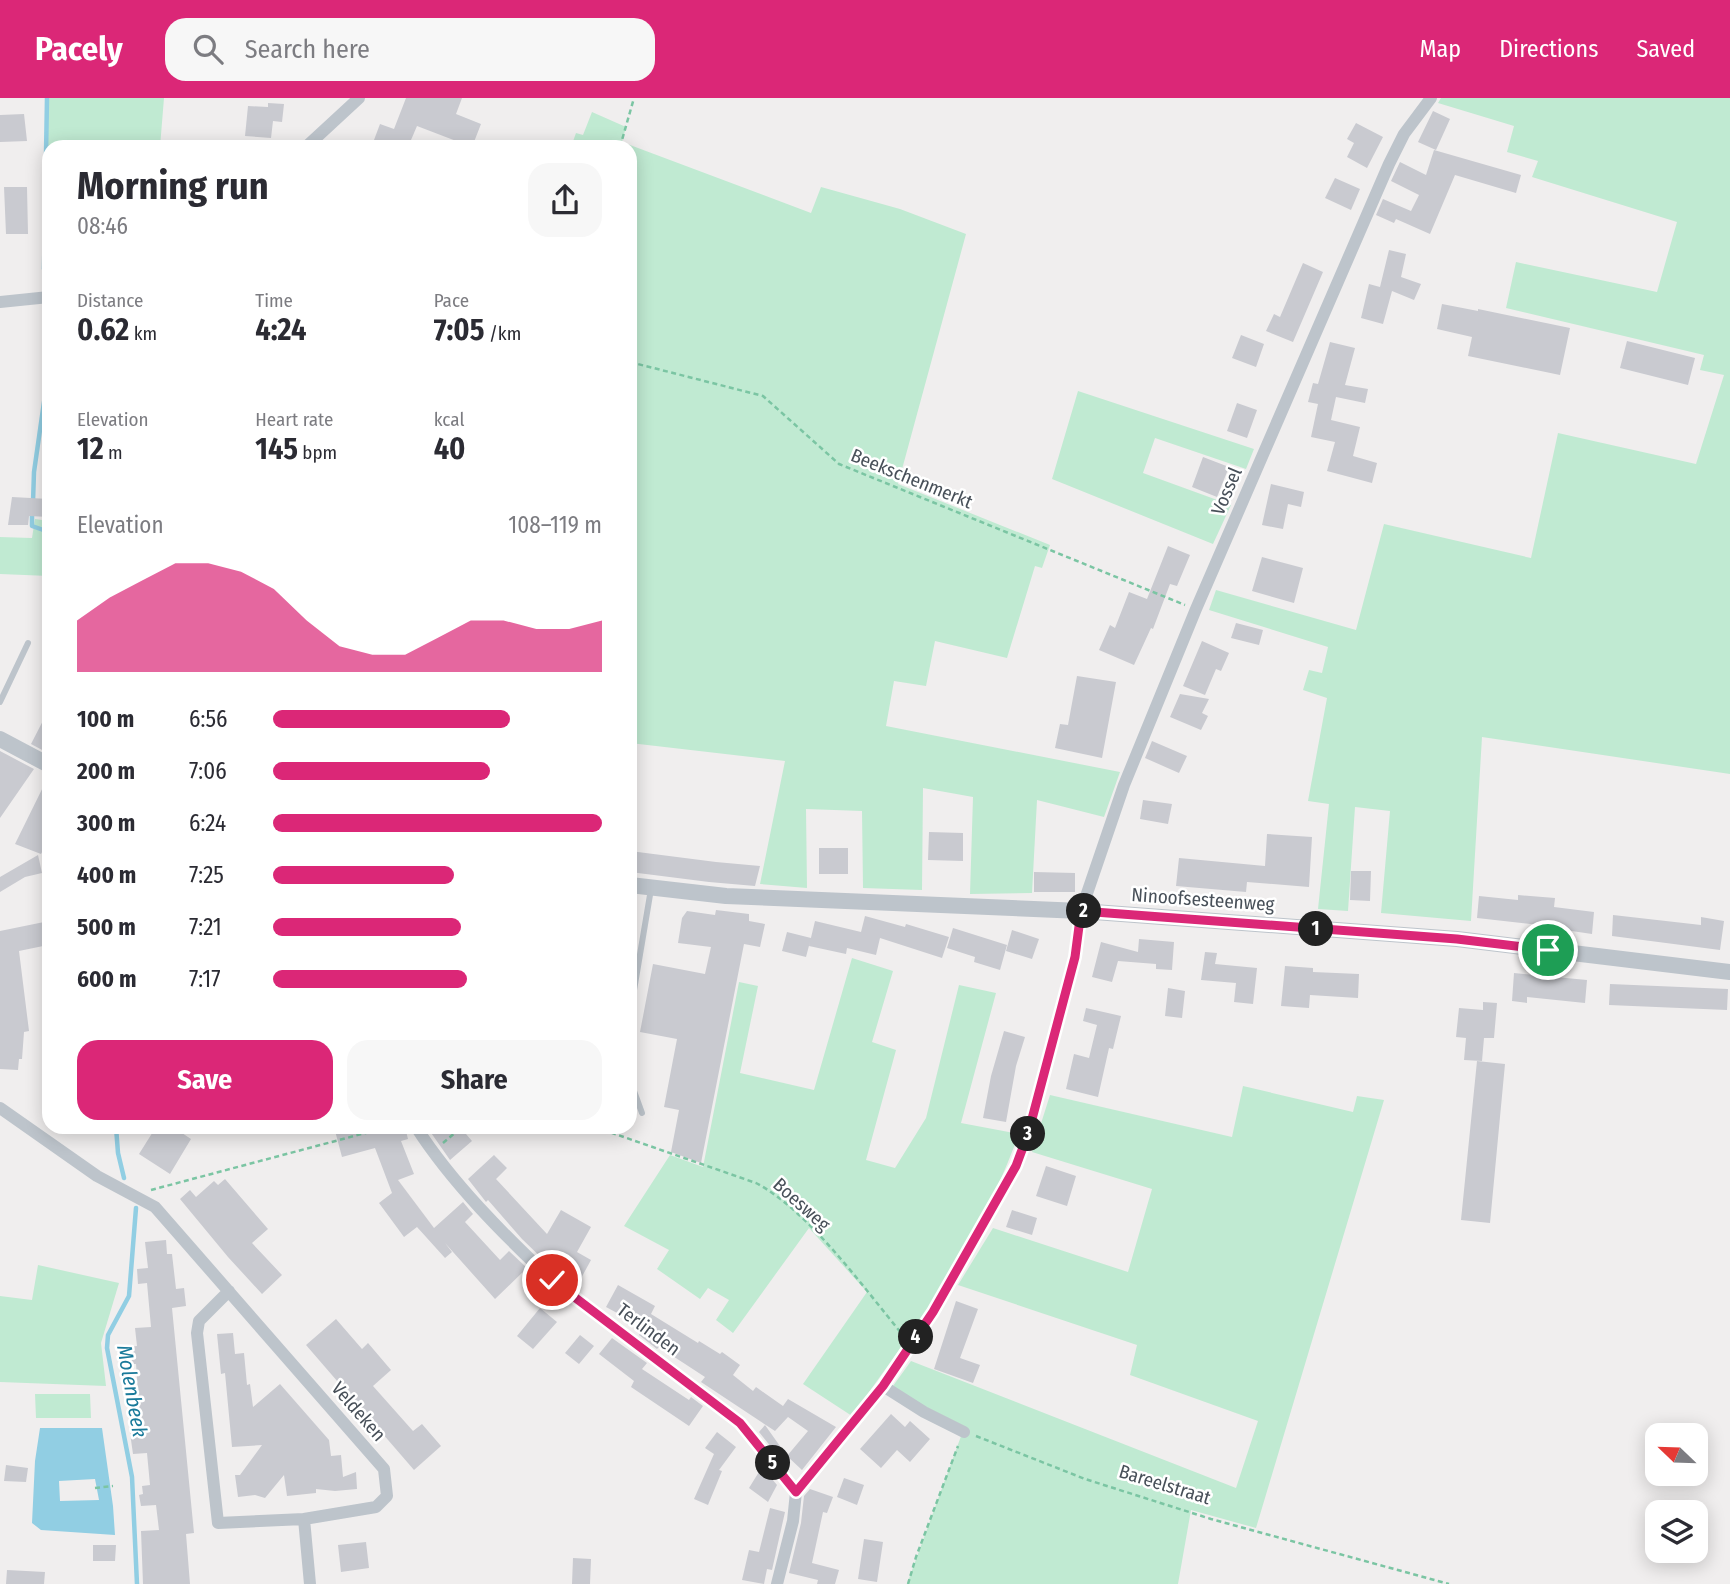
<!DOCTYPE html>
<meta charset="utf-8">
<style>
:root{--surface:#fff;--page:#f7f7f7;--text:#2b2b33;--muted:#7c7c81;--accent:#db2777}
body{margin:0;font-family:"Fira Sans Condensed",sans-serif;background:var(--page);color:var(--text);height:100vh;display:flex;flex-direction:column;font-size:26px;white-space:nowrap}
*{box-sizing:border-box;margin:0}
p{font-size:23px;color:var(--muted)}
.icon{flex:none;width:38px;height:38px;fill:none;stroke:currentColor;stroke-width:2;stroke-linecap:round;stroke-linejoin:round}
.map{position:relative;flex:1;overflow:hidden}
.sheet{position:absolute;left:42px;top:42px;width:595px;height:994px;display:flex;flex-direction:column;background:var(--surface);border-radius:21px;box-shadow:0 4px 18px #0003}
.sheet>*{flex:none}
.needle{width:46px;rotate:293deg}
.fabs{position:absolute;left:1645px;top:1325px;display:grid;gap:14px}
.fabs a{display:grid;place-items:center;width:63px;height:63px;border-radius:14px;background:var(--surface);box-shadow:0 4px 18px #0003;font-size:35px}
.pin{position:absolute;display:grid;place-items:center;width:60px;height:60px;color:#fff;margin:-30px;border:4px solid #fff;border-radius:50%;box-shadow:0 2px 7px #0007}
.km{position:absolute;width:35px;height:35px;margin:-18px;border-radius:50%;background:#222;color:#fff;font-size:19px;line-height:35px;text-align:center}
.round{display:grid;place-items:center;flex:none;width:74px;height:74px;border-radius:21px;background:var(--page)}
.overview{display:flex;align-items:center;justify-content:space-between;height:119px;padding:0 35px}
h1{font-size:38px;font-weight:700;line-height:52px}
.metrics{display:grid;grid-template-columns:repeat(3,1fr);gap:10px;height:119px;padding:7px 35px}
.metrics div{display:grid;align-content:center}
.metrics b{font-size:30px;font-weight:700}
.metrics small{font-size:19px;font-weight:400}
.metrics p{font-size:19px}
.chart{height:196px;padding:14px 35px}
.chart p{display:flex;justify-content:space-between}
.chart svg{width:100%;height:126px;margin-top:7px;fill:var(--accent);opacity:.7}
.cta{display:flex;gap:14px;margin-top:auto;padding:14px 35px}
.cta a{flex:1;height:80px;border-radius:21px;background:var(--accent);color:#fff;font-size:28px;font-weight:700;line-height:80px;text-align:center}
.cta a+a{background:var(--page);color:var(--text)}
ul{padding:0 35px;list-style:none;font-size:23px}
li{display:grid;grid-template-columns:112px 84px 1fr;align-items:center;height:52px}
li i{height:18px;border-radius:9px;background:var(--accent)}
header{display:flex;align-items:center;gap:42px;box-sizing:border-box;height:98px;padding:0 35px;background:var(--accent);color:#fff}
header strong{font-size:33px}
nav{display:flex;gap:38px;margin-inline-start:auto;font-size:24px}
.search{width:490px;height:63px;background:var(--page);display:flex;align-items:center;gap:18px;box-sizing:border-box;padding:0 24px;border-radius:21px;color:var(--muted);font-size:26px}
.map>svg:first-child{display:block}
</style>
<header>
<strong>Pacely</strong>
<div class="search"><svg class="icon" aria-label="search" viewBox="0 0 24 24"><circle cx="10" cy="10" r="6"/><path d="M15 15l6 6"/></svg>Search here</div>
<nav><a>Map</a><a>Directions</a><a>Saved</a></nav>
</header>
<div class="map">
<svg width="1730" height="1486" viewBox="0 0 1730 1486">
<rect width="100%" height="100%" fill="#f0eeee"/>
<path fill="#c0ead2" d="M48 0H164L160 49H49V72L46 71Z
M1441 0H1730V676L1482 639 1471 823 1381 815 1390 713 1355 709 1348 813 1318 811 1329 706 1308 703 1327 600 1303 592 1309 572 1322 575 1328 549 1209 512 1216 492 1356 532 1384 426 1531 460 1558 335 1696 366 1724 277 1700 272 1704 257 1506 210 1516 164 1657 194 1677 124 1532 79 1538 63 1507 54 1514 28 1438 5Z
M592 14 626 29 622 44 811 115 821 89 900 111 966 136 898 386 1050 447 1042 470 1035 468 1007 560 935 543 926 588 894 583 886 628 1120 674 1104 719 1037 702 1032 795 970 796 973 699 923 690 922 792 863 790 862 713 806 711 807 790 760 786 785 663 630 645V49H571L576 35 583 37Z
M1078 293 1254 351 1246 371 1155 340 1143 375 1231 407 1213 446 1052 381Z
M35 421 49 423V478L0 476V439L32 440Z
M852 860 893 873 872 944 896 952 866 1062 895 1070 926 1020 959 887 996 895 961 1025 1019 1036C1012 1054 1005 1073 996 1091 960 1172 903 1246 852 1318L803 1286 867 1194 809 1130 733 1235 716 1222 729 1202 708 1190 700 1201 657 1171 669 1152 624 1128 670 1057 703 1069 739 884 758 888 740 975 814 992Z
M1243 988 1353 1014 1357 998 1384 1002 1256 1430 1191 1412 1178 1486H907L964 1330 925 1309 893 1288 911 1263 1236 1390 1258 1323 1130 1277 1137 1247 958 1187 993 1130 1128 1174 1152 1091 1032 1054 1050 997 1232 1039Z
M38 1167 119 1185 101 1245 106 1288 0 1284V1198L32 1202Z
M35 1296H90L91 1320H36Z"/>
<path fill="#91cee3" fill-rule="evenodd" d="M40 1330H102L113 1408 115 1437 41 1432 32 1425 35 1363ZM95 1381 99 1402 60 1403 59 1383Z"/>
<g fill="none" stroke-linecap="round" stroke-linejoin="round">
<path stroke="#91cee3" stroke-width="4.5" d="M44 171 47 0
M33 404 34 374 49 269
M32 413V428L49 434
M116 1029 118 1055 124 1080
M136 1110 129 1198 108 1237 107 1250 132 1379 137 1486"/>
</g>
<path fill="#c9cad0" d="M406 0H462L456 16 481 26 474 44 466 42 464 46 417 28 408 49H391L374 42 380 26 394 31Z
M268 5 284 6 282 24 273 23 271 40 245 38 248 8 268 9Z
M1433 13 1450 21 1436 52 1418 44Z
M24 16 27 43 0 44V17Z
M1356 25 1383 39 1367 70 1347 59 1354 45 1347 41Z
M1434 52 1521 77 1516 95 1455 77 1430 136 1396 121 1394 125 1376 117 1383 101 1411 113 1419 97 1391 83 1400 64 1426 77Z
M1335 80 1360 91 1351 112 1325 100Z
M4 89H27L28 136H6Z
M1389 152 1406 156 1401 179 1421 186 1414 202 1392 193 1383 226 1361 220 1369 186 1380 189Z
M1303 165 1323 174 1293 244 1266 233 1274 216 1280 219Z
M1442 206 1478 213V211L1570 230 1560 277 1468 258 1472 239 1437 231Z
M1241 237 1264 246 1256 269 1232 260Z
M1627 243 1695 260 1688 287 1620 270Z
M1330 244 1355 250 1345 287 1368 291 1365 305 1336 299 1331 322 1360 329 1353 358 1377 365 1372 385 1327 373 1335 344 1311 339 1318 306 1308 304 1313 285 1318 286Z
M1237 305 1257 312 1247 340 1227 333Z
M1203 359 1229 369 1217 399 1192 389Z
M1271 386 1304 394 1301 409 1288 406 1283 431 1262 427Z
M12 399 49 401V419L29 418 28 427H8Z
M1168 448 1190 457 1177 488 1170 486 1153 531 1151 530 1134 567 1099 552 1110 527 1115 530 1129 494 1147 501Z
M1262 459 1303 470 1294 505 1252 493Z
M1236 525 1263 532 1259 547 1231 540Z
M1202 543 1229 555 1221 573 1216 571 1205 597 1183 588Z
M1077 578 1116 584 1102 660 1055 650 1060 626 1068 627Z
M1180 596 1209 601 1202 615 1208 618 1201 632 1170 619Z
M49 611V649L46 654 31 646Z
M1152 643 1187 658 1179 675 1145 660Z
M0 653 34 671 0 720Z
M49 677V741L41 756 15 746Z
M1143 702 1172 706 1168 726 1140 721Z
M929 734 963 735V763L928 762Z
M1267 736 1312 739 1309 789 1247 784 1246 794 1176 788 1179 760 1265 768Z
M819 750H848V776H819Z
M630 753 716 764 760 768 755 788 709 784 630 774Z
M38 757 42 775 25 779 0 794V779Z
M1351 773H1371L1370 803 1350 802Z
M1034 774 1075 775V794H1034Z
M1518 797 1555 800 1554 809 1594 814 1592 836 1565 832V830L1477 820 1479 798 1518 802Z
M716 812 749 816V823L765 826 760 849 744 846 701 1065 671 1054 679 1012 664 1009 677 941 640 934 653 866 705 876 711 849 678 845 682 820 687 813 715 817Z
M1613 817 1701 827V819L1724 823 1720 852 1612 838Z
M865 818 905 829 906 826 949 839 942 860 880 840 876 857 847 850 846 856 809 848 815 823 861 834Z
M49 823V837L46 838 48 847 19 853 29 933 24 934 22 961H19L18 972 0 971V833Z
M953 830 1007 847 1000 872 974 864 975 859 947 850Z
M1012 832 1039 841 1032 861 1006 853Z
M787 834 811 840 806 859 782 853Z
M1139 841 1174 844 1172 872 1156 871V866L1118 863 1112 884 1092 879 1101 844 1138 854Z
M1205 854 1217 855 1215 866 1257 870 1253 906 1234 904 1236 885 1201 882Z
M1285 868 1313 870V874L1359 876 1358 900 1310 897 1309 910 1281 908Z
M1514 875 1587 882 1585 905 1527 899V905L1512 903Z
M1610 886 1728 891 1727 912 1609 907Z
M1168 890 1185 893 1182 920 1165 918Z
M1483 904 1497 905 1494 940H1484L1482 963 1464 962 1466 940 1456 939 1459 910 1483 912Z
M1086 910 1121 918 1113 951 1109 950 1098 999 1066 991 1074 956 1089 960 1097 927 1083 923Z
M1004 933 1025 939 1016 968 1006 1024 983 1020 991 978Z
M1477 963 1505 966 1490 1125 1461 1122Z
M156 1029H173L191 1041 170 1076 139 1056Z
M334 1029H405L408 1041 401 1043 414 1076 398 1082 434 1130 463 1104 473 1116 465 1124 500 1162 509 1153 527 1170 495 1201 445 1145 452 1154 445 1160 417 1129 404 1139 379 1105 392 1095 375 1050 342 1059Z
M427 1029H460L472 1043 450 1062Z
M494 1057 507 1070 496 1081 547 1136 561 1112 591 1129 577 1154 591 1162 579 1184 554 1172 522 1141 488 1102 486 1104 468 1081Z
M1046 1068 1076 1078 1067 1108 1036 1098Z
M225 1081 268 1131 252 1145 282 1177 262 1196 228 1159 180 1101 190 1092 196 1099 214 1083 218 1087Z
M1012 1112 1037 1120 1032 1137 1006 1129Z
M166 1142 167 1156H172L176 1191 184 1190 186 1208 172 1210 194 1435 186 1436 190 1486H143L141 1433 159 1432 156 1407 141 1408 139 1397 143 1396 142 1388 150 1387 147 1355 133 1356 130 1335 136 1334 134 1311H131L130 1294H138L136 1266H129L128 1249 137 1248 135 1230 151 1229 147 1185 138 1186 137 1171 148 1170 145 1144Z
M618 1187 655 1208 651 1216 698 1245 699 1243 720 1256 722 1254 740 1267 733 1277 753 1293 756 1289 783 1308 788 1301 836 1329 802 1372 787 1358 790 1362 784 1365 759 1334 765 1327 787 1358 808 1333 788 1319 775 1333 701 1284 705 1279 659 1249 657 1251 639 1237 643 1229 606 1209Z
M956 1203 978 1211 960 1260 980 1267 973 1285 934 1271Z
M540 1210 557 1224 533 1251 517 1238Z
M336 1221 362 1251 368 1245 391 1272 373 1288 413 1333 422 1326 441 1348 414 1372 306 1247Z
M233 1235 235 1256 244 1255 247 1287 250 1286 253 1309 280 1286 329 1342 331 1358 341 1357 343 1379 356 1374 357 1391 335 1393 316 1391V1395L287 1398 284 1377 265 1400 255 1397 238 1399 235 1377H240L262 1347 232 1349 225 1275 221 1276 217 1236Z
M580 1237 594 1248 579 1266 565 1255Z
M612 1240 647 1265 642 1271 689 1302 691 1299 703 1308 689 1328 631 1289 634 1283 599 1256Z
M891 1316 905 1329 910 1323 930 1341 910 1364 897 1352 881 1370 860 1351Z
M717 1334 736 1349 719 1372 722 1373 708 1407 694 1401 714 1356 705 1350Z
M6 1367 28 1370 26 1384 4 1383Z
M762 1369 777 1387 768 1404 749 1390Z
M844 1380 864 1387 857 1407 837 1399Z
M810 1391 833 1399 827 1415 823 1414 812 1465 839 1472 835 1486H817L818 1482 789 1475 801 1425 804 1398Z
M770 1410 785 1414 772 1472 767 1471 764 1486 742 1482 749 1452 759 1454Z
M864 1441 883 1444 877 1484 858 1481Z
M366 1444 369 1470 341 1474 338 1447Z
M93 1447H116L115 1463H93Z
M573 1460 591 1461 590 1486H572Z
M7 1472 45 1474 44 1486H6Z"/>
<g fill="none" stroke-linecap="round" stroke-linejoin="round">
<path stroke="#7bc5a3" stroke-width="2.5" stroke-dasharray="5 3.5" stroke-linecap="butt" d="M620 49 634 0
M630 264 763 298 839 366 1185 507
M595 1029 756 1085C809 1113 863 1189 902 1236
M443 1045 462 1029
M151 1092 388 1029
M976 1338 1085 1381 1211 1421 1449 1486
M95 1390 113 1388
M908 1486 916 1459 958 1348"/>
<path stroke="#bdc4cb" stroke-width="6" d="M0 604 28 545
M630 916 651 791
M630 982 642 1015"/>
<path stroke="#bdc4cb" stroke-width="12" d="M306 49 359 0
M0 204 49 199
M0 1010 97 1078 155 1109 384 1371 387 1398 376 1409 304 1421 310 1486
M416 1029C452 1085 504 1137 552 1182L740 1325 790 1386 796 1394 793 1423 777 1486
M229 1193 199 1223 197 1235 218 1425 304 1421
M883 1288 924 1314 964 1334
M796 1394 883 1288 933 1214 1016 1068 1028 1036 1075 859 1081 813 1124 687 1196 511 1389 66 1404 36 1431 0"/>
<path stroke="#bdc4cb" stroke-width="16" d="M0 641 49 667
M630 787 726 798 1081 813 1457 841 1730 874"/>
</g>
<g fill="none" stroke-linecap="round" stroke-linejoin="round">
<g stroke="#fff" stroke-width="14">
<path id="route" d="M552 1182 740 1325 796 1394 883 1288 933 1214 1016 1068 1028 1036 1075 859 1081 813 1457 841 1548 852"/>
</g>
<use href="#route" stroke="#db2777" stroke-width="9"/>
</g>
<g text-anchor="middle" stroke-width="5" stroke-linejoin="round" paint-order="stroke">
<g font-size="19" fill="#485059" stroke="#fff">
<text transform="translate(912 380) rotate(22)" y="7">Beekschenmerkt</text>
<text transform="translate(1226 393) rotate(-67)" y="7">Vossel</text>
<text transform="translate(1203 801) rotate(4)" y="7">Ninoofsesteenweg</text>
<text transform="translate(802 1106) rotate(42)" y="7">Boesweg</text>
<text transform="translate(649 1231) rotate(37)" y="7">Terlinden</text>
<text transform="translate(359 1313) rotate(49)" y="7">Veldeken</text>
<text transform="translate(1165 1386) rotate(17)" y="7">Bareelstraat</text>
</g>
<g font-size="21" font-style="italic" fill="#1a7a9a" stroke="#fff">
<text transform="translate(132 1293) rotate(80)" y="7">Molenbeek</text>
</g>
</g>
</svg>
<div class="fabs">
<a><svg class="needle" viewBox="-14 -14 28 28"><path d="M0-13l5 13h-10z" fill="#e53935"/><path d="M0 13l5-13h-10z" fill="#7c7c81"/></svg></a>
<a><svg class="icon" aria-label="layers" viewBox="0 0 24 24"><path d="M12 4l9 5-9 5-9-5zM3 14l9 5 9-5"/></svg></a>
</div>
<div class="pin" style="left:1548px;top:852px;background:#1e9e55"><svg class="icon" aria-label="arrive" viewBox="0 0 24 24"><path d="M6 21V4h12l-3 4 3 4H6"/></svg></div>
<div class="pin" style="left:552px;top:1182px;background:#d93025"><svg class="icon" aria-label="check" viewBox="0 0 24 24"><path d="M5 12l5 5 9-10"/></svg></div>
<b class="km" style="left:1316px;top:831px">1</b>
<b class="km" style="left:1084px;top:813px">2</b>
<b class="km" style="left:1028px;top:1036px">3</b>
<b class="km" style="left:916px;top:1239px">4</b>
<b class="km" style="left:773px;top:1365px">5</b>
<section class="sheet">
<div class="overview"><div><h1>Morning run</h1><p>08:46</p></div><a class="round"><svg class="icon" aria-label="share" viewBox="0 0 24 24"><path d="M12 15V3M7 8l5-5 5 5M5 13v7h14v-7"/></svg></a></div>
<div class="metrics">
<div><p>Distance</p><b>0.62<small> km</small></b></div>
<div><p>Time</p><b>4:24</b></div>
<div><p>Pace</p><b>7:05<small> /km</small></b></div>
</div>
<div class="metrics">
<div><p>Elevation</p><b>12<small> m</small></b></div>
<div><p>Heart rate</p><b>145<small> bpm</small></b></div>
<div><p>kcal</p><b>40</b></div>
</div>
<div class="chart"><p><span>Elevation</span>108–119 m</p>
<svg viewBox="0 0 160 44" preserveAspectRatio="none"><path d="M0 44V26L10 18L20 12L30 6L40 6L50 9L60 15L70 26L80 35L90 38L100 38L110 32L120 26L130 26L140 29L150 29L160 26V44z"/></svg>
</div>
<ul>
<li><b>100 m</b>6:56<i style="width:72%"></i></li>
<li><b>200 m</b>7:06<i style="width:66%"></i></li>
<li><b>300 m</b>6:24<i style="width:100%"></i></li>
<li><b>400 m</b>7:25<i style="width:55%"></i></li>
<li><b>500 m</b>7:21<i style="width:57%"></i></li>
<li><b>600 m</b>7:17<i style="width:59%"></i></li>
</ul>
<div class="cta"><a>Save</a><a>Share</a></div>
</section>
</div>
